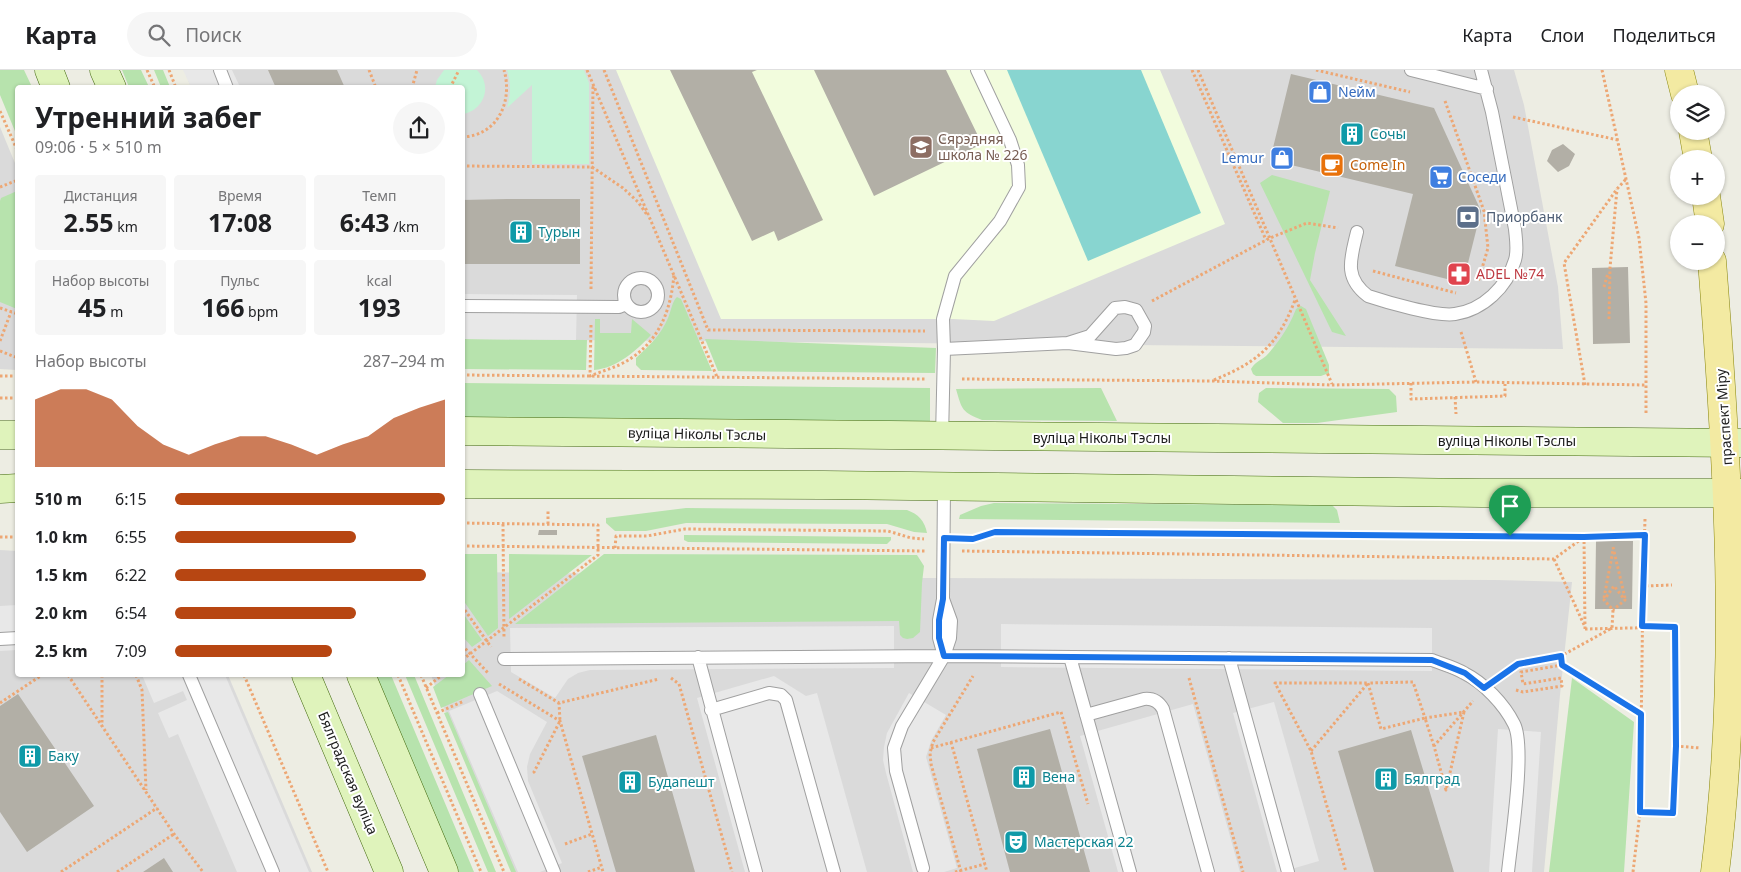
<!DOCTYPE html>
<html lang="ru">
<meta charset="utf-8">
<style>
:root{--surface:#fff;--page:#f6f6f6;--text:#202124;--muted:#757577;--line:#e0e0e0;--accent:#b74612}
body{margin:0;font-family:"Noto Sans",sans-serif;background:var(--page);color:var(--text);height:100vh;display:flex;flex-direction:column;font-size:19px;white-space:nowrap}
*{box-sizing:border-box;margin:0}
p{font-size:16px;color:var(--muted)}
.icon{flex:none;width:28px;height:28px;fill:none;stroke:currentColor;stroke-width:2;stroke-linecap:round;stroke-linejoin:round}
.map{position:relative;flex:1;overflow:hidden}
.panel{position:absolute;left:15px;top:15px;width:450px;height:592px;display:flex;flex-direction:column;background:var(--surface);border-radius:5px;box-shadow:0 1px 4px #0004}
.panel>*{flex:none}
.controls{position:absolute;left:1670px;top:15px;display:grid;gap:10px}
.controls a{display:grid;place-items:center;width:55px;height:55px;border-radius:50%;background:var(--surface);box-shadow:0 1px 4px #0004;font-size:25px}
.pin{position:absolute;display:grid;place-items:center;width:42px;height:42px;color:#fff;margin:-51px -21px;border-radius:50% 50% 50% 0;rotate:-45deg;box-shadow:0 0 5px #0007}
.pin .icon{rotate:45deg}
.round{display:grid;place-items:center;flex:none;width:52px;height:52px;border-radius:26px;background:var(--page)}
.overview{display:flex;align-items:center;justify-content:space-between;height:85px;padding:0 20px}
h1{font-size:28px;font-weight:700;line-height:38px}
.metrics{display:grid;grid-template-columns:repeat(3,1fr);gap:8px;height:85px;padding:5px 20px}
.metrics div{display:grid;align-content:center;border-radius:5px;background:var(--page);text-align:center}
.metrics b{font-size:25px;font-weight:700}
.metrics small{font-size:14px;font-weight:400}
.metrics p{font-size:14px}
.chart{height:140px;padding:10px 20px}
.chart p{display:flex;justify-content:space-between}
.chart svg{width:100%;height:90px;margin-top:5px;fill:var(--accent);opacity:.7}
ul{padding:0 20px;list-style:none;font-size:16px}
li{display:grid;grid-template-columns:80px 60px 1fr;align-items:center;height:38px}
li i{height:12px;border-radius:6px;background:var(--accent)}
header{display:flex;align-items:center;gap:30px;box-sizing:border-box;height:70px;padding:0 25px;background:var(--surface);border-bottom:1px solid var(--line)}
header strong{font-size:24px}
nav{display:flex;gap:28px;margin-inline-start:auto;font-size:18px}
.search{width:350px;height:45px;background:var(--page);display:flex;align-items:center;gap:12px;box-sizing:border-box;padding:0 18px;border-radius:28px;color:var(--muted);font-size:19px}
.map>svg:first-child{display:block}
</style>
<header>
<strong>Карта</strong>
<div class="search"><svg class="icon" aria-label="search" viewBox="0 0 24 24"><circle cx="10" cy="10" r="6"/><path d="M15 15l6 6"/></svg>Поиск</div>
<nav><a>Карта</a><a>Слои</a><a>Поделиться</a></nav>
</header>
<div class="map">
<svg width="1741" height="802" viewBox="0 0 1741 802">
<rect width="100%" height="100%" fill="#edede3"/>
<path fill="#dadada" d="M184 0H1514L1524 35 1558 217 1563 279 463 269 462 18 191 17Z
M0 57 17 98V300L0 299Z
M0 480 17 481 18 605H228L312 802H0Z
M463 502 925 508 1495 510 1572 512 1560 625 1544 802H513L440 629 431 605H462Z"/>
<path fill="#f2fcdd" d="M616 0H1160L1225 154 994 251 953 249H721Z"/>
<path fill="#b7e3ad" d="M0 0H24L32 17 18 18 17 66 0 25Z
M122 0H141L149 17H129Z
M154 0H163L170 17H161Z
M1272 105 1330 121 1315 183 1310 210 1346 266 1332 262 1260 113Z
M17 121V239L0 232V131L1 128Z
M677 227 681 229 712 301 641 300 636 295V288C649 276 661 265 668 248 671 242 672 231 677 227Z
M1301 236 1306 239 1329 295V303L1321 306H1256L1253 304 1251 299C1254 293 1261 290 1266 286 1279 272 1289 257 1296 239Z
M595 249H600V263H631L632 249 651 265C636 281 617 298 594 300Z
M463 269 587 270 586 300 463 299Z
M705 269 936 278 935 303 718 301Z
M463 313 930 318V353L463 349Z
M1101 318 1117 351 982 350C962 342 962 340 956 319Z
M1266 318 1389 319 1396 326 1397 342 1317 353H1283L1258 332 1259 323Z
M994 433 1332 435 1337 440 1340 453 959 449 960 445 981 436Z
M686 438 907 440C918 444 925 451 927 463L914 462 887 454 686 453 646 461H615L606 453V448Z
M684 465 891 467V470L887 474 688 472 684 470Z
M463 484H497L498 558 488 566 463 530Z
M509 484 592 485 509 549Z
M604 484 917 485 924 496 922 513 920 562 913 568 907 569 903 568 900 565 899 551 515 554Z
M462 542 482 570 472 577 463 567Z
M469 590 492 616 441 638 433 617 449 605H462L463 595Z
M374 605H391L474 802H458Z
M405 605H414L496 802H488Z
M1572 608 1634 652 1624 802H1549Z
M448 642 516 802H511L444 643Z"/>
<path fill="#c3f4d6" d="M444 0H477C493 16 484 40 463 44L462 18 435 17 437 10Z
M507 0H584L589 13V94H532V15L507 38C511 24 511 14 507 0Z"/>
<path fill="#88d5d0" d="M1007 0H1141L1201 143 1088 191Z"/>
<path fill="#e8e8e8" d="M183 0H232L240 17H191Z
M463 224 577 225 576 270 463 269Z
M17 535V580L0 581V536Z
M1001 554 1432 558V601L1001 597Z
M894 556V598L590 600 578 603 568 609 555 628 511 602 510 558Z
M142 605H225L309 802H237L178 664 169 668 158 643 187 630 183 621 154 633Z
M774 606 806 626 817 623 867 802H745L697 628Z
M497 621 547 652 530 684 527 697 528 711 562 793 540 802H518L449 641Z
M909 623 946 645 931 671 926 687 957 798 944 802H913L886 703 883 690 884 677 887 663Z
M1274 632 1319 791 1281 802H1277L1233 643Z
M1193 634 1240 802H1118L1080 666Z
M1498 659 1541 662 1532 802H1489Z"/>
<path fill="#b2afa6" d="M268 0H337L345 18H276Z
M670 0H757L752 2 823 150 778 171 774 161 752 171Z
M814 0H946L982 74 874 126Z
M1291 4 1434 38 1481 141 1463 213 1395 196 1413 124 1270 90Z
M1563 74 1575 84 1569 96 1558 102 1547 91 1552 80Z
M507 129H580V194H462V130Z
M1628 197 1630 273 1593 274 1592 198Z
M539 460H557V465H538Z
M1596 471H1633L1632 539H1595Z
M18 624 94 736 27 782 0 742V636Z
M1050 659 1090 802H1010L977 679Z
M1411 660 1434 736 1454 802H1374L1361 758 1338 681Z
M656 665 695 802H616L582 686Z
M164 788 173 802H143Z"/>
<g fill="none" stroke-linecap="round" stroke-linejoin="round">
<g stroke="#a0a0a0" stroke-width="14">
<path id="lane" d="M220 0 227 18
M1411 0 1487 19
M1357 162C1351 188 1343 207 1368 226 1386 232 1437 247 1455 244 1483 240 1507 217 1515 190 1518 180 1516 170 1515 159L1492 42 1481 0
M624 225a17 17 0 1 1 34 0a17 17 0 1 1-34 0Z
M462 236 619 237 626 234
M944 279 1068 273 1116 279 1126 278 1135 275 1144 262 1145 256 1136 240 1125 237 1115 238 1090 266 1068 273
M942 367 944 279 943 249 955 206 1000 151 1019 117 1018 95 1010 70 977 0
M944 417 943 529 939 550V568L944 586
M0 569 18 568
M698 587 756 802
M1070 587 1130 802
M1229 588 1288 802
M504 589 944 586 1432 590C1442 594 1454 597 1464 603 1484 613 1504 634 1514 654 1526 677 1511 772 1508 802
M189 605 273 802
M480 624 554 802
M711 640 769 623 781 625 786 630 834 802
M1086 645 1144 629C1153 628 1159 632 1163 639L1208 802
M923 798 896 701 894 678 902 656 944 586 950 568 951 551 943 529"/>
</g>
<g stroke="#42690e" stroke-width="29">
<path id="secondary" d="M49 0 56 18
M104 0 112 18
M462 361 1741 373
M0 365H18
M462 414 824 415 1481 423H1741
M0 419 18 418
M306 605 389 802
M361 605 444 802"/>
</g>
<g stroke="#88860d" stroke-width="29">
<path id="primary" d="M1679 0 1685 24
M1693 61 1698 89
M1706 126 1710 154
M1712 191C1728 395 1741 599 1715 802"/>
</g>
<path stroke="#eda774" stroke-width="3" stroke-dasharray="2.5 2.5" stroke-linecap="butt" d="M147 0 155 18
M169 0 176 18
M369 0 376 18
M587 0 717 307
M604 0 708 260 925 261
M1192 0 1266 170
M1198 0 1332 314
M1316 0 1410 22
M1602 0 1639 168 1646 233V345
M412 18 417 0
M450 18 459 0
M1445 31 1484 141 1488 178 1478 212
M0 41 18 82
M1513 47 1618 70
M462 67C498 66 513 31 504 0
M462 96 592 97 623 118 638 132 648 146
M0 117 18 110
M1373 201 1456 223
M1604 217 1608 203
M591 219 593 15
M1152 231 1270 168 1307 153 1338 158
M0 238 18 244
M1609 249 1610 198 1617 119
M591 255 590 306C600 302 610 299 619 295 657 277 671 243 674 204
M1461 262 1476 312
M0 271 11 242
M0 281 18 288
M462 305 926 309
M0 306H18
M962 309 1212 311 1333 315 1476 312 1646 315
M1214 310C1258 292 1278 275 1295 230
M1411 313V329L1505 326V314
M1585 315 1564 193 1617 119 1626 109
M1455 327 1456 344
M0 328H18
M1645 449 1643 516 1672 515
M462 453 598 455V485L462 590
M503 454 504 569
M548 454V440
M0 467H18
M963 468 973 469 995 462 1583 467
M462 476 926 481
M1613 477 1625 528
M615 478 616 466H647L685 459 888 461 911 468 924 469
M962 481 1554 489 1584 467
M1554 489 1585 557
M1604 528 1613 480
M462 536 491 577
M1585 559 1675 557 1676 676 1673 743 1640 742
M1585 559 1584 467 1645 465
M462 575 489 604
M1562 595 1641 644
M68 605 174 764 203 802
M102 605V657
M136 605 142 620 146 720
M244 605 328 802
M398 605 481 802
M421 605 504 802
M1500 607 1518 593 1561 586 1612 558 1613 540 1604 530 1614 516 1625 530 1613 540
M671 608 679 614 732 802
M1189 608 1243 802
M519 609 559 633 659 609
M499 614 560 651 603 802
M426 618 442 605
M1516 620 1523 622 1562 616 1561 608 1523 614 1521 602 1562 595 1561 586
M0 633 42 605
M1061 642 1088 734
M437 643 464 631
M951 672 987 802
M1434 676 1425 648 1381 659 1368 613 1413 612 1425 648 1464 642 1446 720 1434 676 1473 631
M1676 676 1700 678
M931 678 1061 642
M1311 681 1368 613H1275L1311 681 1346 802
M535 703 534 702 560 651 559 633
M565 774 592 764
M61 802 157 738
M117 802 174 764
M588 802 602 797
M955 802 985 794
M961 802 931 694 930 683 933 672 973 606
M1633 802 1640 742 1643 516"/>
<use href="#lane" stroke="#fff" stroke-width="12"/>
<use href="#secondary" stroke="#dff3bb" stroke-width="28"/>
<use href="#primary" stroke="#f3eaa2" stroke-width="28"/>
</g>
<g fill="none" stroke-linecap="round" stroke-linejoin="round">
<g stroke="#fff" stroke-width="10">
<path id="route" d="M995 462 1584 467 1645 465 1642 556 1675 557 1676 676 1673 743 1640 742 1641 644 1562 595 1561 586 1518 594 1484 618 1465 603 1432 590 944 586 939 568V550L943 529 944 468 973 469Z"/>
</g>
<use href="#route" stroke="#1a73e8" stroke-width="6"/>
</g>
<defs>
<g id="shop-square" transform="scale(1.25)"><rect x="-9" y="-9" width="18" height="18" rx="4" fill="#3f7fe0" stroke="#fff"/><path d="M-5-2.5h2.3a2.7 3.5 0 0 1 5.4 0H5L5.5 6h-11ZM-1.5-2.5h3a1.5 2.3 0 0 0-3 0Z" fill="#fff"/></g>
<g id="building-square" transform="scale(1.25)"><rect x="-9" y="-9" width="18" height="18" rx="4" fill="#0f9aa8" stroke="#fff"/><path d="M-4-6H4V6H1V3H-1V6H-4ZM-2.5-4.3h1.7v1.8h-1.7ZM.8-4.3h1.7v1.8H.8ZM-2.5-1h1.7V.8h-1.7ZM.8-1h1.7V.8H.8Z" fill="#fff"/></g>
<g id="school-square" transform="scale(1.25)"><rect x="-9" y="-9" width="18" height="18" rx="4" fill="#8d6e63" stroke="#fff"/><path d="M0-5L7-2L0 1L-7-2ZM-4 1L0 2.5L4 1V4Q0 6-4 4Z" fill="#fff"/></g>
<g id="cafe-square" transform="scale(1.25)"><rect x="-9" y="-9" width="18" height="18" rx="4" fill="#e8710a" stroke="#fff"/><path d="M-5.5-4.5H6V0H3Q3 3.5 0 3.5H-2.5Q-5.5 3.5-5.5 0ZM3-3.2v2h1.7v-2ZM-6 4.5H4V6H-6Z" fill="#fff"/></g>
<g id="supermarket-square" transform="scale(1.25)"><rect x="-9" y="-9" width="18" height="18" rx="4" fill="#3f7fe0" stroke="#fff"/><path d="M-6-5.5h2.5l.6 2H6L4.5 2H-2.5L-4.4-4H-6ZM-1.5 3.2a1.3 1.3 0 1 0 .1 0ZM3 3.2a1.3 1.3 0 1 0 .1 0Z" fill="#fff"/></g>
<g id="bank-square" transform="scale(1.25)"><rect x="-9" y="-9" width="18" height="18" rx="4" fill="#5c6f8a" stroke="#fff"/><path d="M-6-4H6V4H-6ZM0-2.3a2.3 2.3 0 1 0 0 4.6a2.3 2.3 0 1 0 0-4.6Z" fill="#fff"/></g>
<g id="pharmacy-square" transform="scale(1.25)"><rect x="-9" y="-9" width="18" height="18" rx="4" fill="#e0444e" stroke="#fff"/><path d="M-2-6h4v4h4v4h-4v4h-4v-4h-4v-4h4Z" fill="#fff"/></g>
<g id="theatre-square" transform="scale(1.25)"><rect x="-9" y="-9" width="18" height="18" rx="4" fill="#0f9aa8" stroke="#fff"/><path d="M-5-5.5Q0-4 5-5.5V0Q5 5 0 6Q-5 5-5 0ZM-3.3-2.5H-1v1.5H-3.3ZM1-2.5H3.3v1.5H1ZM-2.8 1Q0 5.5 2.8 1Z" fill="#fff"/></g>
</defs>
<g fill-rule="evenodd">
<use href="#shop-square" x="1320" y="22"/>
<use href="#building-square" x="1352" y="64"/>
<use href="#school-square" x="921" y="77"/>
<use href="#shop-square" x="1282" y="88"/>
<use href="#cafe-square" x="1332" y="95"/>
<use href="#supermarket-square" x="1441" y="107"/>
<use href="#bank-square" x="1468" y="147"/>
<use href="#building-square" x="521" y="162"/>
<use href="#pharmacy-square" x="1459" y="204"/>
<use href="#building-square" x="30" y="686"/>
<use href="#building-square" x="1024" y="707"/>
<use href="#building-square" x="1386" y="709"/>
<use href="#building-square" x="630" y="712"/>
<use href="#theatre-square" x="1016" y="772"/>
</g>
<g text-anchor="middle" stroke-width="4" stroke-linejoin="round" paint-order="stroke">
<g font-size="14" fill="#366cbe" stroke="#fff" text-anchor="start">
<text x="1338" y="27">Nейм</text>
<text x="1264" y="93" text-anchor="end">Lemur</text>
<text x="1458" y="112">Соседи</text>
</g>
<g font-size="14" fill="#0d838f" stroke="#fff" text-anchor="start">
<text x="1370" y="69">Сочы</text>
<text x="538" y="167">Турын</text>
<text x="48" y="691">Баку</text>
<text x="1042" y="712">Вена</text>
<text x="1404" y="714">Бялград</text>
<text x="648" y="717">Будапешт</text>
<text x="1034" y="777">Мастерская 22</text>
</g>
<g font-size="14" fill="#785e54" stroke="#fff" text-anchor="start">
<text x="938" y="74">Сярэдняя<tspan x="938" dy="16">школа № 226</tspan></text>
</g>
<g font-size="14" fill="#c56008" stroke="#fff" text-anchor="start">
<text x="1350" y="100">Come In</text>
</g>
<g font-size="14" fill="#4e5e75" stroke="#fff" text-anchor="start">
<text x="1486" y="152">Приорбанк</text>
</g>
<g font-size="14" fill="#be3a42" stroke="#fff" text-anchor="start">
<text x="1476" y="209">ADEL №74</text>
</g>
<g font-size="14" fill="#1c1c1c" stroke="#fff">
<text transform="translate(1724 347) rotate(-94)" y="5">праспект Міру</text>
<text transform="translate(697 364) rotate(1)" y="5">вуліца Ніколы Тэслы</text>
<text x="1102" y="373">вуліца Ніколы Тэслы</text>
<text x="1507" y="376">вуліца Ніколы Тэслы</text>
<text transform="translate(348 703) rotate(67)" y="5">Бялградская вуліца</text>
</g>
</g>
</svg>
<div class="controls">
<a><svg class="icon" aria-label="layers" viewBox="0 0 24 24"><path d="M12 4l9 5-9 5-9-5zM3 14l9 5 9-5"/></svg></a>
<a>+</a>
<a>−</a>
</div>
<div class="pin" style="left:1510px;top:466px;background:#1e9e55"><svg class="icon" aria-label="arrive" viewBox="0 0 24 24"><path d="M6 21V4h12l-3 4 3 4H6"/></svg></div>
<section class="panel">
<div class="overview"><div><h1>Утренний забег</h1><p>09:06 · 5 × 510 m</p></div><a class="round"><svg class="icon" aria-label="share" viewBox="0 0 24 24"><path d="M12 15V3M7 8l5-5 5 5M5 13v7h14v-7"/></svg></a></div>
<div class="metrics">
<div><p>Дистанция</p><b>2.55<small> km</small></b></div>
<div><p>Время</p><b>17:08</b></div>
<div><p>Темп</p><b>6:43<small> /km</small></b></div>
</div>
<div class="metrics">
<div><p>Набор высоты</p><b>45<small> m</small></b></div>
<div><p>Пульс</p><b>166<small> bpm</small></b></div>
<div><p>kcal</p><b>193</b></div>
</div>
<div class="chart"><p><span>Набор высоты</span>287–294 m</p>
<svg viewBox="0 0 160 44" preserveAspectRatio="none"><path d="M0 44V11L10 6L20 6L30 11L40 24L50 33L60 38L70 33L80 29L90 29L100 33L110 38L120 33L130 29L140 20L150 15L160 11V44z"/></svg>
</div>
<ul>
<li><b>510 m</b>6:15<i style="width:100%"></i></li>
<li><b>1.0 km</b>6:55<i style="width:67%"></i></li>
<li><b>1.5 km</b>6:22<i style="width:93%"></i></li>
<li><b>2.0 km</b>6:54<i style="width:67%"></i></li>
<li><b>2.5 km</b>7:09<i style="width:58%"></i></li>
</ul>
</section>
</div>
